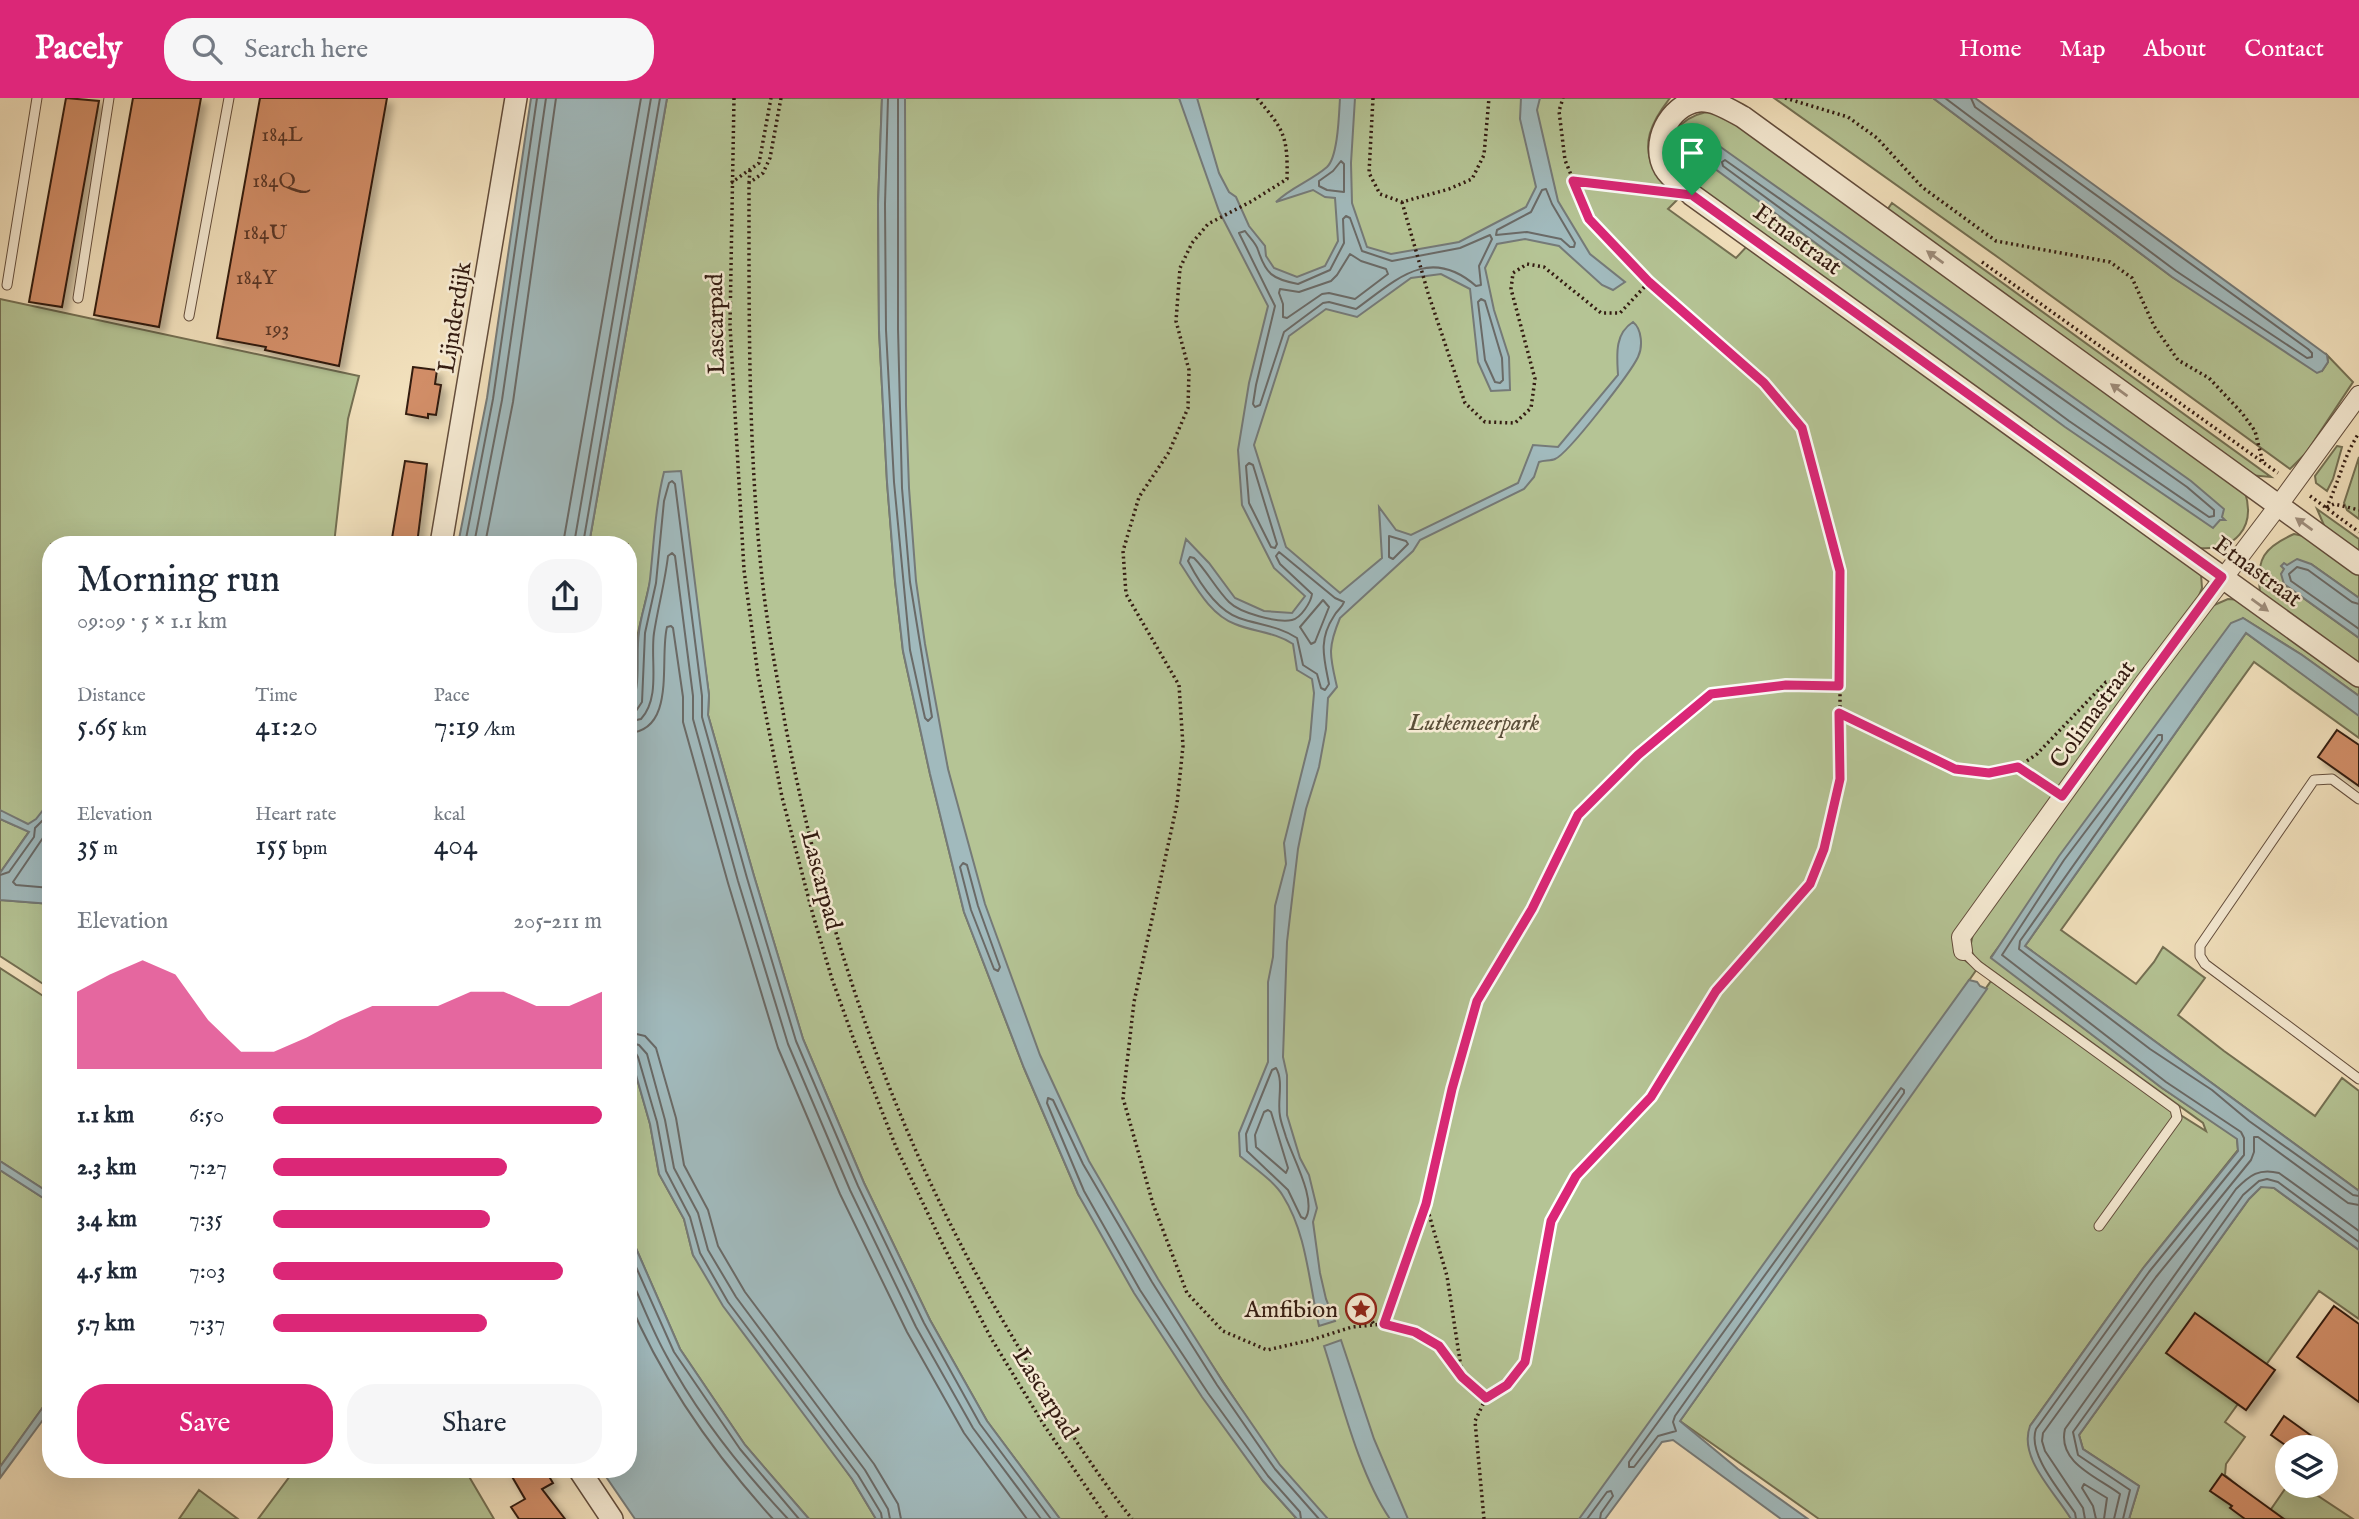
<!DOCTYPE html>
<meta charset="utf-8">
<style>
:root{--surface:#fff;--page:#f6f6f7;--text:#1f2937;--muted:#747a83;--accent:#db2777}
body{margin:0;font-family:"IM FELL English",serif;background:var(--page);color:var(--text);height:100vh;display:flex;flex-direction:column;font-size:26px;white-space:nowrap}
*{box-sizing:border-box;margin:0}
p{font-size:23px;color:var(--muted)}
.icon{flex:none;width:38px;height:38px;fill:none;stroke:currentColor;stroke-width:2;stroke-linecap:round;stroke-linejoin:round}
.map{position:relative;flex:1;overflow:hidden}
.panel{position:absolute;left:42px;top:438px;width:595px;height:942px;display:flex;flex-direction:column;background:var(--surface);border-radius:28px;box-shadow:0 7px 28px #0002}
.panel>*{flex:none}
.buttons{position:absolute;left:2275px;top:1337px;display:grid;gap:14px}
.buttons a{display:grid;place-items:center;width:63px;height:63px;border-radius:50%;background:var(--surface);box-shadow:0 7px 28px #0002;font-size:35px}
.pin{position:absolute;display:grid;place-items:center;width:60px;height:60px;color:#fff;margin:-72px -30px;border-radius:50% 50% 50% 0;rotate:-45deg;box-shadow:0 0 7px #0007}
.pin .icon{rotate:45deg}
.round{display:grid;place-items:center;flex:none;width:74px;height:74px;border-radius:28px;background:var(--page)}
.summary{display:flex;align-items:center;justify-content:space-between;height:119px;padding:0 35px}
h1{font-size:38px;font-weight:600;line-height:52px}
.stats{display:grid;grid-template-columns:repeat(3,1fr);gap:10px;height:119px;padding:7px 35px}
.stats div{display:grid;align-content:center}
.stats b{font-size:30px;font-weight:600}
.stats small{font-size:19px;font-weight:400}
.stats p{font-size:19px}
.chart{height:196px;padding:14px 35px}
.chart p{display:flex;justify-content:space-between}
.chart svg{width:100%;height:126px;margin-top:7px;fill:var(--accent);opacity:.7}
.cta{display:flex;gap:14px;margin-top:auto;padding:14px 35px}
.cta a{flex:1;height:80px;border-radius:28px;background:var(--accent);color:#fff;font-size:28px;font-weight:600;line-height:80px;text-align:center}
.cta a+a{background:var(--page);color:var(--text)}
ul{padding:0 35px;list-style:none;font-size:23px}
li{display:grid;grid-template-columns:112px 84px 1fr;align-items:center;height:52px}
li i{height:18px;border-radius:9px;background:var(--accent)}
header{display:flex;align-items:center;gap:42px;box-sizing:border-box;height:98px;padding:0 35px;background:var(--accent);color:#fff}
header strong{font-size:33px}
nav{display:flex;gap:38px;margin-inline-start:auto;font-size:24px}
.search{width:490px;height:63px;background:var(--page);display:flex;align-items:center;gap:18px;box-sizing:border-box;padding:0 24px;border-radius:28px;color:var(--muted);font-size:26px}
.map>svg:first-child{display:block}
</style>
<header>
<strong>Pacely</strong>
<div class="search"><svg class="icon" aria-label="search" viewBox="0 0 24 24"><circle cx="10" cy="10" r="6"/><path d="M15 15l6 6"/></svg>Search here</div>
<nav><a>Home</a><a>Map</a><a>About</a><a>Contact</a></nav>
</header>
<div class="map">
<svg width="2359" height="1421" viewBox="0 0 2359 1421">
<defs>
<filter id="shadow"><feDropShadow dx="5.5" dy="5.5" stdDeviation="3.5" flood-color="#0004"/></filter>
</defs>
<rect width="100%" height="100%" fill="#f3e2be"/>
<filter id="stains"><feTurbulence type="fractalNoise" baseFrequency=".00286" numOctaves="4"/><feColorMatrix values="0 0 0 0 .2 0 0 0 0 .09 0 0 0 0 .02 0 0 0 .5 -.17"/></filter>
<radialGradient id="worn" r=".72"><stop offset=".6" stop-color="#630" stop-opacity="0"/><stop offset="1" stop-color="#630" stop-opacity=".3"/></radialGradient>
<path fill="#b5c495" stroke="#747053" stroke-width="2" d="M667 0H882L878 106 879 232 887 384 895 483 903 553 930 676 964 814 1024 970 1078 1096 1263 1383 1297 1421H1060L987 1323 930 1222 864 1085 803 941 754 778 708 617 709 597 694 490 650 484 638 535 635 603 628 613V446H589Z
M896 0H1670C1652 23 1639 47 1656 75 1662 85 1673 90 1679 100L1668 111 1736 160 1749 146 2201 476 2202 490 2196 505 2205 511 2228 501 2241 502 2359 584V598L2302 557 2243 520 1991 859 2162 990 2237 1040 2238 1052 2144 1169 2030 1328 2071 1421H1819L1680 1323 1991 883 2160 1004 2206 1033 2203 1025 1975 860 1970 850 1974 831 1954 839C1950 855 1965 862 1977 871L1658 1326 1584 1421H1314L1071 1054 982 823 910 504Z
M1774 0H1933L2172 179 2322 273 2328 264 2327 257 2353 284 2306 355 2290 371 1999 160Z
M1714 13 1725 16 2245 394C2256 430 2235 453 2198 450L1690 87C1684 79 1674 69 1672 59 1664 31 1691 15 1714 13Z
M1892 105 2271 379 2249 377 1885 115Z
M0 201 359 278 348 321 334 446H51V702L0 775V721L16 728 0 718Z
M2337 348 2342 349 2333 381 2327 393 2316 385 2315 378Z
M2359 359V421L2347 412 2344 405Z
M2317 411 2359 441V456L2326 432Z
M2294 436 2313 440 2359 473V500L2311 466 2284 471V486L2359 540V566L2260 494C2256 461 2264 449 2294 436Z
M2246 535 2359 617V640L2254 564 2061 832 2136 886 2154 864 2163 849 2205 880 2178 917 2224 953 2315 1018 2342 980 2359 993V1093L2025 848Z
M0 802 51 806V891L0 858Z
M0 870 51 903V1096L0 1063Z
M628 949 650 1026 659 1076 684 1121 693 1157 852 1381 876 1421H809L745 1347 680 1251 628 1132Z
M0 1072 51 1105V1298L0 1369Z
M2266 1088 2274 1090 2359 1152V1221L2319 1193 2225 1324 2245 1339 2226 1366 2225 1377 2269 1414 2287 1388H2303L2353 1421H2129L2139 1388 2083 1351 2079 1337 2249 1101 2261 1089Z
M296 1370H464L494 1421H258Z
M199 1392 238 1421H179Z"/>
<path fill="#a1babd" stroke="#757a78" stroke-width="2" d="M531 0H667L589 446H458L487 300Z
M882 0H905L906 307 909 390 916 483 925 546 948 671 985 806 1040 957 1089 1063 1158 1181 1223 1284 1280 1367 1328 1421H1297L1263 1383 1202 1299 1134 1195 1078 1096 1024 970 964 814 930 676 903 553 895 483 887 384 879 232 878 106Z
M1179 0H1197L1219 75 1229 94 1236 99 1249 128 1265 148 1266 158 1274 170 1297 179 1325 168 1338 143 1335 100 1325 99 1313 92 1276 104C1291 89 1311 83 1327 69 1338 59 1339 16 1340 0H1355L1351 65 1352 105 1367 149 1391 156 1459 144 1526 109 1536 89 1520 21 1521 0H1540L1537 12 1558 103 1590 156 1625 184 1613 192 1602 187 1559 148 1525 141 1497 146 1485 170 1494 212 1509 259 1510 292 1491 293 1478 264 1470 191 1441 176 1411 180 1357 219 1326 211 1289 238 1254 347 1286 449 1340 495 1382 460 1379 409 1396 432 1411 437 1518 385 1533 347 1558 349 1618 277C1617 258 1614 236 1633 224 1642 231 1643 249 1638 259 1631 274 1568 356 1555 361 1551 363 1544 362 1539 364L1534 379 1524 391 1420 442 1413 453 1340 520C1327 551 1330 558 1337 589L1328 600 1326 631 1319 669 1306 711 1298 751 1287 844 1283 959 1287 977V1017L1300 1060 1309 1077 1317 1110 1313 1124 1320 1175 1326 1201 1335 1223 1319 1228C1309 1186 1307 1136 1283 1098 1274 1083 1254 1070 1240 1058L1239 1035 1268 964V884L1273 859 1275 808 1286 766 1284 745 1310 641 1314 595 1312 581 1297 572 1293 546C1275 534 1254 534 1235 526 1209 516 1195 487 1180 465L1186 441 1209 465 1235 500 1264 513 1292 515 1305 498 1274 470 1242 407 1238 352 1249 285 1268 208 1219 113Z
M1933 0H1975L2327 257 2328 264 2322 273 2317 275 2172 179Z
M1715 45 2191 383 2224 411 2222 419 2225 422H2220L2213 430 2065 329 1703 62 1704 54 1709 46Z
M681 373 709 597 708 617 754 778 803 941 864 1085 930 1222 987 1323 1060 1421H876L852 1381 723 1208 693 1157 684 1121 659 1076 650 1026 628 949V613C643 590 635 560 639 534 641 516 648 499 650 481 654 445 655 410 664 374Z
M2297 461 2311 466 2359 500V540L2284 486 2281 476 2284 471 2281 468 2284 465 2287 467Z
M2243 520 2302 557 2359 598V618L2246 535 2025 848 2359 1093V1152L2274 1090 2261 1089 2249 1101 2079 1337 2083 1351 2139 1388 2129 1421H2071C2055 1394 2018 1360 2030 1328L2144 1169 2238 1053 2237 1041 2162 990 1991 860 2059 758 2231 525Z
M51 702V806L0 802V775L29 734 0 721V712L28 726 36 721Z
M1969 882 1977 884 1980 888 1987 891 1680 1323 1738 1371 1808 1421H1781L1673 1342 1662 1344 1605 1421H1579Z
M0 1063 51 1096V1105L0 1072Z
M628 1132 680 1251 745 1347 809 1421H635L600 1370H628Z
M1341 1242 1374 1341 1408 1421H1390C1359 1376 1341 1301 1324 1248Z
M51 1298V1311L0 1380V1369Z"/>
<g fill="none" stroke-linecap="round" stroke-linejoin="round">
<path stroke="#6a6a67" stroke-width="2" d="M888 0 885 106 886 232 894 384 910 552 925 620 928 623 932 619 910 484 902 390 898 231V0
M1945 0 2176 173 2307 260 2312 259V255L2308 251 1975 9 1971 0
M1725 62 2187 389 2214 412V418L2209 419 2069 323 1723 68 1722 64Z
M1341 63 1344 66V94L1327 92 1319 88V83L1333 73Z
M1546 91 1552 106 1575 145 1574 149H1570L1561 141 1527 134 1496 137 1497 132 1531 114 1542 92Z
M1346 118 1350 120 1362 153 1392 163 1460 150 1490 137 1492 141 1479 168 1481 187 1476 188C1429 147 1396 182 1356 211L1329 204 1323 205 1284 234 1260 307 1255 309 1253 306 1256 287 1275 208 1239 135 1245 133C1249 139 1256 145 1258 152 1266 176 1272 181 1298 186L1330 172 1344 145 1343 121Z
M1350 156 1361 163 1386 171 1388 176 1355 201 1329 195 1322 196 1287 220 1283 219V206L1279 195 1280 191 1299 194 1331 183 1337 177Z
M1481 201 1485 203 1502 260 1503 282 1500 285 1495 284 1485 262 1478 204Z
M1249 365 1253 367 1277 446 1275 450 1271 449 1249 405 1246 368Z
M1389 438 1406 443 1408 446 1393 461 1389 459Z
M465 446 493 301 537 0
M474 446 502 302 546 0
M485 446 513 304 556 0
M563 446 641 0
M574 446 651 0
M583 446 660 0
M1279 454 1335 500 1344 504C1342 510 1337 512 1334 518 1318 542 1324 560 1329 586L1325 592 1321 590 1317 576 1303 567 1297 540C1279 528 1259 527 1239 520 1216 512 1199 484 1188 463L1190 459 1194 460C1207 473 1216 491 1229 504 1240 515 1277 525 1292 522 1301 520 1311 504 1312 496L1280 466 1276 458Z
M1323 502 1329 509 1315 544 1311 546 1300 529Z
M2359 506 2352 504 2308 472 2297 469 2289 476 2291 483 2359 531
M628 615 636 613 642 604 645 535 656 485 664 403 669 385 672 383 675 386 702 598V619L747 780 796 943 858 1088 924 1225 980 1326 1051 1421
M628 624 641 621C661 599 650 562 654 535 658 509 665 484 668 458L672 455 675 458 693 598V621L738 783 788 946 850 1092 916 1229 973 1330 1041 1421
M628 635C677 633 659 560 667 529L671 528 673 530 683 599V624L728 785 778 950 840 1096 907 1234 964 1335 1027 1421
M51 728 13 784 16 787 51 790
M963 765 967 767 978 808 1000 869 998 873 994 871 971 812 960 769Z
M0 777 9 774 34 739 35 730 51 714
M628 934 645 938 656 950 676 1020 684 1067 708 1112 718 1148 745 1194 874 1366 898 1406 901 1421
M628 944 639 947 647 956 665 1022 674 1070 698 1115 708 1152 736 1199 865 1372 888 1411 890 1421
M628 953 635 954 638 959 657 1024 666 1073 690 1119 700 1155 728 1204 858 1377 881 1415 882 1421
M1276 970C1284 983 1277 1003 1280 1018 1281 1025 1284 1032 1286 1039 1292 1058 1318 1104 1305 1121L1301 1119 1288 1092 1247 1053 1246 1036 1272 972Z
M1901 990 1904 992V995L1675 1318 1673 1324 1676 1333 1658 1338 1634 1369H1629V1364Z
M1268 1012 1271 1014 1288 1070 1286 1075 1256 1049 1255 1037 1264 1014Z
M628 1151 674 1254 740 1351 799 1421
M628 1173C640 1201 651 1230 666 1257 697 1316 742 1372 788 1421
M628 1201C662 1282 714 1356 773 1421
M1301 1421 1300 1414 1268 1378 1208 1295 1140 1192 1084 1093 1047 1005 1048 1000 1053 1002 1083 1066 1152 1184 1217 1287 1275 1371 1319 1421
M1587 1421 1607 1394 1611 1393 1613 1398 1601 1415 1600 1421
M2076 1421 2075 1415C2061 1394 2027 1356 2036 1331L2149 1174 2244 1057V1040L2241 1034 2166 984 2002 857 2064 762 2158 637H2162V642L2020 843 2019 851 2150 951 2212 992 2249 1023 2353 1097 2359 1098
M2085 1421 2083 1410 2045 1353 2042 1343 2043 1335 2156 1179 2251 1062 2254 1054V1039H2258L2348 1105 2359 1107
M2096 1421 2093 1408 2082 1390 2084 1386 2107 1400 2104 1421
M2114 1421 2120 1396C2098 1379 2057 1365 2065 1331L2236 1091C2250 1077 2259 1070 2279 1075L2359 1133
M2123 1421 2130 1392 2078 1357 2073 1334 2243 1097 2259 1083 2267 1081 2278 1084 2359 1144"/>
</g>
<path fill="#d28e68" stroke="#331b11" stroke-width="2" filter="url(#shadow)" d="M66 0 99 3 62 209 29 204Z
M133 0H201L159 229 94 217Z
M260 0H387L339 268 265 252 266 249 217 240Z
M413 269 437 272 435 286 441 287 436 317 428 316V320L406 316Z
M405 363 427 366 417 446H391Z
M2337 632 2359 647V688L2318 659Z
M2334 1208 2359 1226V1304L2297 1259Z
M2195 1215 2275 1272 2246 1312 2166 1255Z
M2284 1318 2327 1349H2288L2271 1337Z
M507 1370H544L553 1385 542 1391 565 1421H519L511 1409 525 1401Z
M2222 1376 2284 1421H2245L2230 1410 2232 1408 2210 1393Z"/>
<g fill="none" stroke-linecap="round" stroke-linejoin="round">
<g stroke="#634d3c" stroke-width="11">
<path id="service" d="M7 187 37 0
M78 200 109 0
M189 218 229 0
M2359 701 2332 681 2314 682 2200 848V858L2205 866 2359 981
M1963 853 1978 868 2175 1011 2177 1020 2099 1128"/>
</g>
<g stroke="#634d3c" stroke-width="20">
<path id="minor" d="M1963 853 1961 839 2143 586 2278 408 2359 297"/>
</g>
<g stroke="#634d3c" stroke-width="24">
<path id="tertiary" d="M441 446 516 0
M2359 466 1743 19C1730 12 1713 1 1698 3 1669 7 1650 46 1665 71 1670 80 1684 89 1692 97L2359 578
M578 1370 612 1421"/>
</g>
<path stroke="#331b11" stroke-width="3.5" stroke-dasharray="2 3.5" stroke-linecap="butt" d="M734 0 730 227 744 472 758 577 782 699 813 817 832 881 855 945 896 1049 944 1149 991 1240 1044 1327 1108 1421
M781 0 770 60 763 75 749 85C749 213 748 342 761 470 766 522 776 573 785 625 819 803 875 980 959 1143 981 1187 1007 1230 1033 1273 1063 1324 1095 1374 1132 1421
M1257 0C1284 32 1288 38 1287 81L1252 103 1208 126 1192 145 1180 170 1176 223 1189 272 1188 310 1169 354 1139 399 1123 453 1126 496 1179 587 1183 648 1177 706 1134 904 1123 1000 1153 1106 1187 1195 1223 1233 1267 1252 1311 1242 1352 1229 1384 1226 1415 1234 1439 1248 1462 1279 1486 1300
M1373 0 1369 75 1380 96 1402 104 1449 91 1472 81 1484 57 1489 0
M1785 0 1848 19 1877 40 1922 89 1996 143 2110 164 2132 180 2154 228 2178 262 2209 280 2242 315 2255 333 2263 365
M1573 83 1655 92
M731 85 759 65 771 0
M749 85 750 72
M1402 104 1428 195 1465 305 1485 324 1515 325 1531 310 1535 281 1511 191 1513 175 1527 166 1544 169 1601 215H1620L1649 184
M1982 164 2278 375
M2310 398 2359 434
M2327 409 2334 406 2359 412
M2326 410C2339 385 2343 359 2359 335
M1839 615 1955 671 1989 675 2018 669 2037 656 2106 584H2121
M2018 669 2046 687
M1426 1106 1447 1178 1462 1276
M1363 1210 1374 1226
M1384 1226 1426 1106 1452 991 1477 903 1533 811 1578 717 1638 657 1711 596 1786 587 1839 588
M1484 1421 1475 1323 1486 1300 1507 1287 1525 1264 1551 1123 1576 1078 1651 999 1716 893 1810 786 1824 751 1840 681V473L1802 330 1764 285 1649 184 1589 121 1565 62 1559 13 1563 0"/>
<use href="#service" stroke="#f7ecd5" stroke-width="9"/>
<use href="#minor" stroke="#f7ecd5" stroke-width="18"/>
<use href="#tertiary" stroke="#f7ecd5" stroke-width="21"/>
</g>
<defs><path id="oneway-solid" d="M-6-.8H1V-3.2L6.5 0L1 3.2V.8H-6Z" transform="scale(1.75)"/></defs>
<g fill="#9f8e7d">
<use href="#oneway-solid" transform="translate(1935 159) rotate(-144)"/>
<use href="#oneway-solid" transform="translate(2119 292) rotate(-144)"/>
<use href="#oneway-solid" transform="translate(2304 426) rotate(-144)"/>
<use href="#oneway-solid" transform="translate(2260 507) rotate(36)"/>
</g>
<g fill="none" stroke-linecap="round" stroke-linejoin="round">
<g stroke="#fff" stroke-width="14">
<path id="route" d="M1573 83 1692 97 2222 479 2062 698 2018 669 1989 675 1955 671 1839 615 1840 681 1824 751 1810 786 1716 893 1651 999 1576 1078 1551 1123 1525 1264 1507 1287 1486 1300 1462 1279 1439 1248 1415 1234 1384 1226 1426 1106 1452 991 1477 903 1532 811 1578 717 1638 657 1711 596 1786 587 1839 588 1840 473 1802 330 1764 285 1649 184 1589 121Z"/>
</g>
<use href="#route" stroke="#db2777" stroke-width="9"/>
</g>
<defs>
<g id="sight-ring" transform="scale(1.575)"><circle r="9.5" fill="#f7ecd5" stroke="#8f2418" stroke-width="1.5"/><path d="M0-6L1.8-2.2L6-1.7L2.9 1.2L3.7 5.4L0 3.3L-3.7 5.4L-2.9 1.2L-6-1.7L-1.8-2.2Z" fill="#8f2418"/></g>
</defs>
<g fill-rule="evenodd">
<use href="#sight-ring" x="1361" y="1211"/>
</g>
<g text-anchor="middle" stroke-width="5" stroke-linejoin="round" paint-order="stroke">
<g font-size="21" fill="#5b3827">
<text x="282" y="43">184L</text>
<text x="274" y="89">184Q</text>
<text x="265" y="141">184U</text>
<text x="256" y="186">184Y</text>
<text x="277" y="237">193</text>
</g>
<g font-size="24" fill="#331b11" stroke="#f7ecd5">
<text transform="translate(1798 141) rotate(36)" y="8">Etnastraat</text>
<text transform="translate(454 219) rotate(-81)" y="8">Lijnderdijk</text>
<text transform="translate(715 226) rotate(-91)" y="8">Lascarpad</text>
<text transform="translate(2258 473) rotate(36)" y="8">Etnastraat</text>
<text transform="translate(2092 616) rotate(-54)" y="8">Colimastraat</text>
<text transform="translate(822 782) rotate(75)" y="8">Lascarpad</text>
<text transform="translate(1046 1295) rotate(58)" y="8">Lascarpad</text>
</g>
<g font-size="24" font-style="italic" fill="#5a4e39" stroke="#f7ecd5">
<text x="1474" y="632">Lutkemeerpark</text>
</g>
<g font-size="24" fill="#331b11" stroke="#f7ecd5" text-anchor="end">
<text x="1338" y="1219">Amfibion</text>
</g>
</g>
<rect width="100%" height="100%" filter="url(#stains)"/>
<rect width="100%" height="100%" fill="url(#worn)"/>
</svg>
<div class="buttons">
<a><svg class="icon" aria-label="layers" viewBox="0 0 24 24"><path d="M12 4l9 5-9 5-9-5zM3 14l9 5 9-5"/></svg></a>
</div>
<div class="pin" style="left:1692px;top:97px;background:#1e9e55"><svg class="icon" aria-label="arrive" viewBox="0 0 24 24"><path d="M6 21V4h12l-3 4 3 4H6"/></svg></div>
<section class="panel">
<div class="summary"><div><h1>Morning run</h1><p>09:09 · 5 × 1.1 km</p></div><a class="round"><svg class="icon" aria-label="share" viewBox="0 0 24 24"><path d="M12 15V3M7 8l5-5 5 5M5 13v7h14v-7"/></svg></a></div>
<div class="stats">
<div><p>Distance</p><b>5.65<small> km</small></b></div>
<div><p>Time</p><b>41:20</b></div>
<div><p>Pace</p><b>7:19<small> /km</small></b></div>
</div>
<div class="stats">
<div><p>Elevation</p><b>35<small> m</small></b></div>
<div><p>Heart rate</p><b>155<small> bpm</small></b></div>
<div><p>kcal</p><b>404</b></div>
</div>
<div class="chart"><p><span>Elevation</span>205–211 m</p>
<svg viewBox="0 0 160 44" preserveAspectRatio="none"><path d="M0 44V17L10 11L20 6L30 11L40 27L50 38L60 38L70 33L80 27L90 22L100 22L110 22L120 17L130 17L140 22L150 22L160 17V44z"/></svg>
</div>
<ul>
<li><b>1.1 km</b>6:50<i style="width:100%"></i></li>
<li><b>2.3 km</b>7:27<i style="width:71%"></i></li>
<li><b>3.4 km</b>7:35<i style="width:66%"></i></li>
<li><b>4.5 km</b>7:03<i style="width:88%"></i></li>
<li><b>5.7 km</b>7:37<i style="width:65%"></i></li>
</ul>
<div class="cta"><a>Save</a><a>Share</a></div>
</section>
</div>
